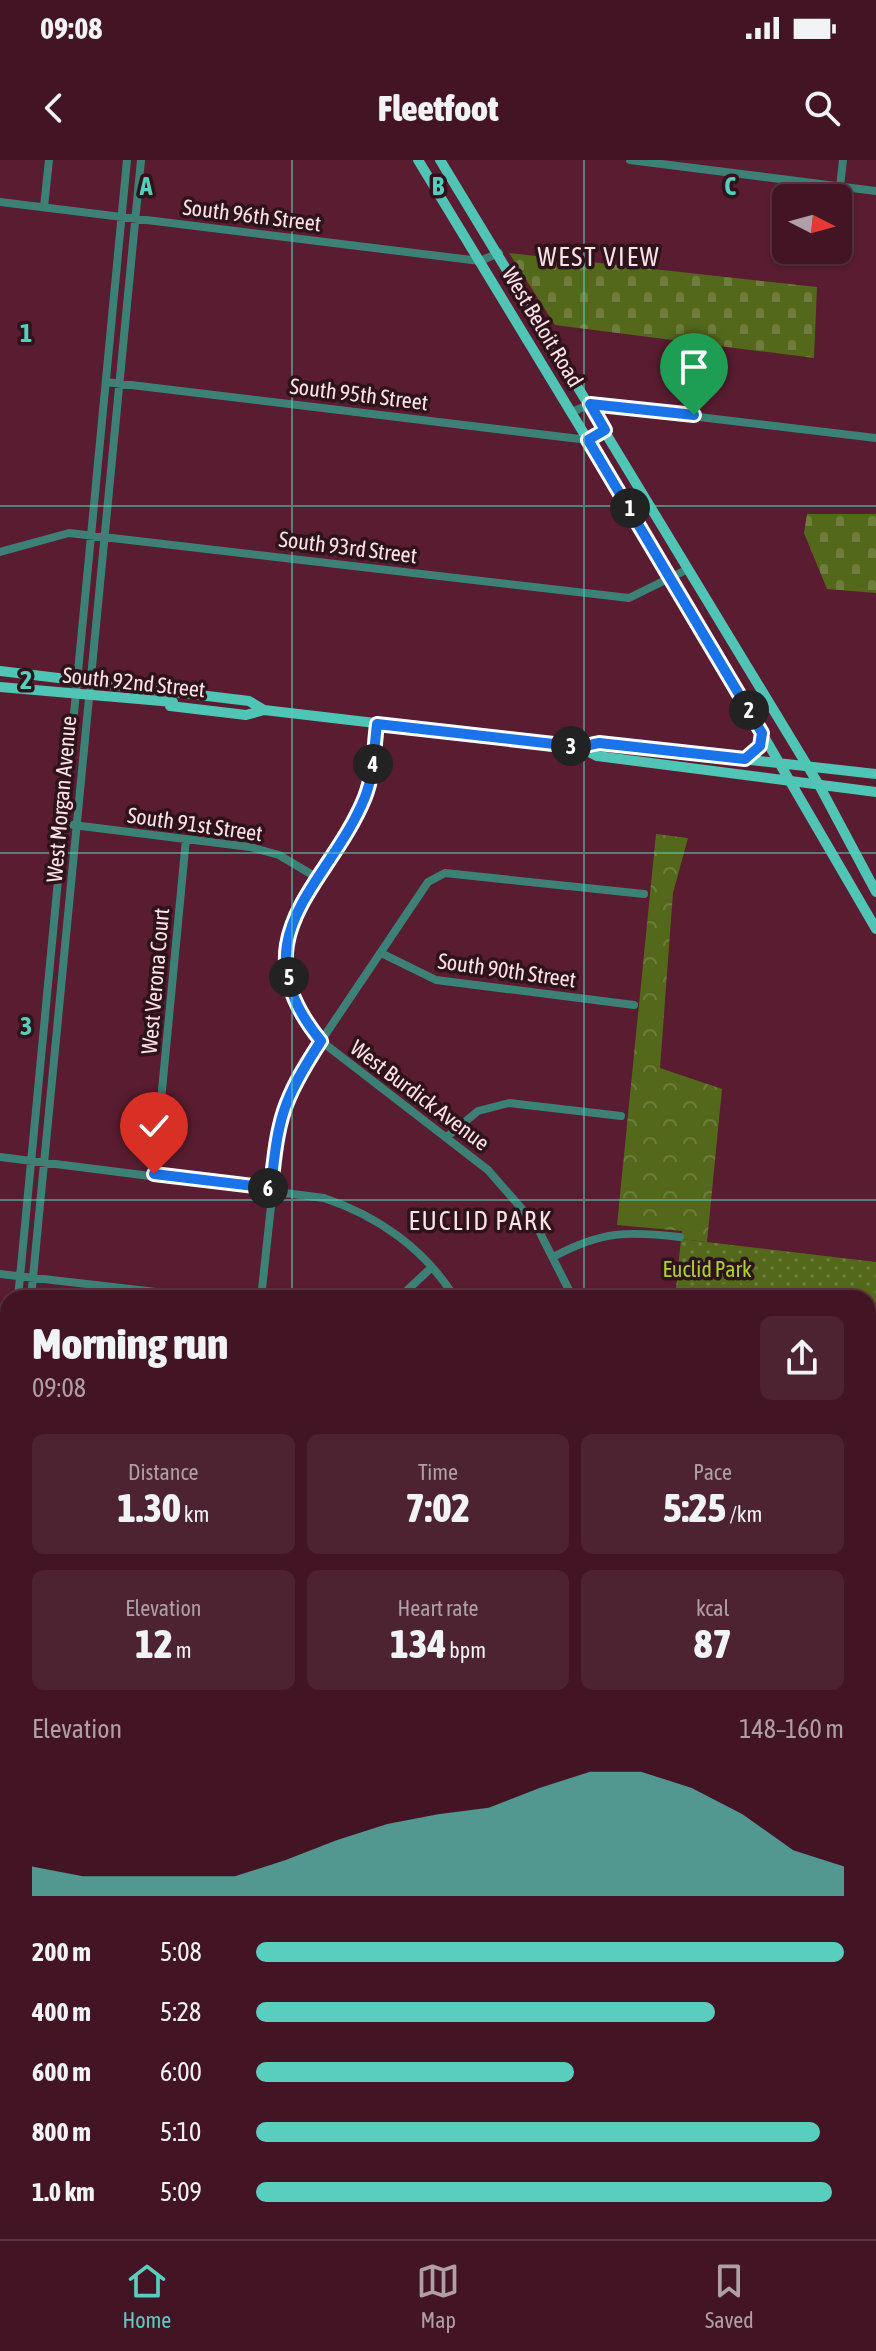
<!DOCTYPE html>
<meta charset="utf-8">
<style>
:root{--surface:#431524;--page:#4d2231;--text:#f1f3f6;--muted:#af9fa6;--line:#5b3441;--accent:#59cebe}
body{margin:0;font-family:"Asap Condensed",sans-serif;background:var(--page);color:var(--text);height:100vh;display:flex;flex-direction:column;font-size:30px;white-space:nowrap}
*{box-sizing:border-box;margin:0}
p{font-size:26px;color:var(--muted)}
.icon{flex:none;width:44px;height:44px;fill:none;stroke:currentColor;stroke-width:2;stroke-linecap:round;stroke-linejoin:round}
.map{position:relative;flex:1;overflow:hidden}
.details{position:absolute;left:0px;top:1130px;width:876px;height:950px;display:flex;flex-direction:column;background:var(--surface);border-radius:24px 24px 0 0;box-shadow:0 2px 6px #0004,0 0 0 2px var(--line)}
.details>*{flex:none}
.needle{width:52px;rotate:96deg}
.controls{position:absolute;left:772px;top:24px;display:grid;gap:16px}
.controls a{display:grid;place-items:center;width:80px;height:80px;border-radius:12px;background:var(--surface);box-shadow:0 2px 6px #0004,0 0 0 2px var(--line);font-size:40px}
.pin{position:absolute;display:grid;place-items:center;width:68px;height:68px;color:#fff;margin:-82px -34px;border-radius:50% 50% 50% 0;rotate:-45deg;box-shadow:0 0 8px #0007}
.pin .icon{rotate:45deg}
.km{position:absolute;width:40px;height:40px;margin:-20px;border-radius:50%;background:#222;color:#fff;font-size:22px;line-height:40px;text-align:center}
.round{display:grid;place-items:center;flex:none;width:84px;height:84px;border-radius:12px;background:var(--page)}
.overview{display:flex;align-items:center;justify-content:space-between;height:136px;padding:0 32px}
h1{font-size:44px;font-weight:800;line-height:60px}
.figures{display:grid;grid-template-columns:repeat(3,1fr);gap:12px;height:136px;padding:8px 32px}
.figures div{display:grid;align-content:center;border-radius:12px;background:var(--page);text-align:center}
.figures b{font-size:40px;font-weight:800}
.figures small{font-size:22px;font-weight:400}
.figures p{font-size:22px}
.chart{height:224px;padding:16px 32px}
.chart p{display:flex;justify-content:space-between}
.chart svg{width:100%;height:144px;margin-top:8px;fill:var(--accent);opacity:.7}
ul{padding:0 32px;list-style:none;font-size:26px}
li{display:grid;grid-template-columns:128px 96px 1fr;align-items:center;height:60px}
li i{height:20px;border-radius:10px;background:var(--accent)}
.status{display:flex;justify-content:space-between;align-items:center;height:56px;padding:0 40px;background:var(--surface);direction:ltr}
.status svg{height:22px;fill:currentColor}
header{display:flex;justify-content:space-between;align-items:center;height:104px;padding:0 32px;background:var(--surface);font-size:36px;font-weight:800}
.tab-bar{display:flex;justify-content:space-around;align-items:center;height:112px;border-top:2px solid var(--line);background:var(--surface);font-size:22px;color:var(--muted)}
.tab-bar a{display:grid;justify-items:center;gap:4px}
.tab-bar .selected{color:var(--accent)}
.map>svg:first-child{display:block}
</style>
<div class="status"><b>09:08</b><svg viewBox="0 0 49 12"><path d="M0 12V9h3v3zM5 12V6h3v6zM10 12V3h3v9zM15 12V0h3v12zM26 1h20v11H26zM47 4h2v5h-2z"/></svg></div>
<header><svg class="icon" aria-label="back" viewBox="0 0 24 24"><path d="M15 5l-7 7 7 7"/></svg>Fleetfoot<svg class="icon" aria-label="search" viewBox="0 0 24 24"><circle cx="10" cy="10" r="6"/><path d="M15 15l6 6"/></svg></header>
<div class="map">
<svg width="876" height="2079" viewBox="0 0 876 2079">
<defs>
<pattern id="forest-crowns" width="20" height="18" patternUnits="userSpaceOnUse" patternTransform="scale(2)"><rect width="20" height="18" fill="#54681c"/><path d="M2 6a3 3 0 1 1 6 0M12 15a3 3 0 1 1 6 0" fill="none" stroke="#6e7d3d"/></pattern>
<pattern id="cemetery-stones" width="16" height="16" patternUnits="userSpaceOnUse" patternTransform="scale(2)"><rect width="16" height="16" fill="#54681c"/><path d="M2 7V4a2 2 0 0 1 4 0v3zM10 15v-3a2 2 0 0 1 4 0v3z" fill="#6e7d3d"/></pattern>
<pattern id="park-dots" width="8" height="8" patternUnits="userSpaceOnUse" patternTransform="scale(2)"><rect width="8" height="8" fill="#54681c"/><path d="M2 2h.1M6 6h.1" fill="none" stroke="#6e7d3d" stroke-width="1.8" stroke-linecap="round"/></pattern>
</defs>
<rect width="100%" height="100%" fill="#591c30"/>
<path fill="url(#forest-crowns)" d="M656 674 688 678 673 733 660 908 722 929 707 1082 681 1079 682 1071 617 1065Z"/>
<path fill="url(#cemetery-stones)" d="M509 93 817 127 814 198 555 165Z
M807 354H876V433L827 429 804 373Z"/>
<path fill="url(#park-dots)" d="M681 1079 876 1102V1253L868 1332V1138H675Z"/>
<path fill="#54681c" d="M739 1119 743 1133 714 1138 710 1128Z"/>
<g fill="none" stroke-linecap="round" stroke-linejoin="round">
<path stroke="#3c8076" stroke-width="8" d="M630 0 876 31
M840 27 843 0
M0 42 480 101 499 93
M44 47 49 0
M106 222 588 280 605 270
M572 252 590 244 876 278
M0 392 69 373 629 438 688 409
M73 665 250 687 279 695 316 717
M381 793 436 820 634 845
M448 976 478 951 509 943 621 956
M0 997 324 1038C378 1056 425 1089 455 1138
M154 1014 186 679
M555 1096C602 1071 628 1071 680 1077
M0 1114 208 1138
M18 1138 127 0
M31 1138 141 0
M261 1138 281 954 291 927 321 881C235 779 329 724 365 637 374 615 375 588 377 564
M399 1138 432 1107
M573 1138 536 1065 488 1010 321 881 428 722 445 713 644 734
M0 1232 8 1233
M0 1322 8 1242
M0 1350 8 1351
M0 1476 8 1390
M868 1576 876 1577
M0 1596 8 1597
M0 1714 8 1715
M0 1831 8 1832
M0 1949 8 1950
M0 2064H8
M74 2072 134 2079
M50 2079 51 2072
M160 2079 161 2072
M403 2079 404 2072
M512 2079V2072"/>
<path stroke="#50c5b5" stroke-width="10" d="M418 0 671 417 876 769
M440 0 819 625 876 732
M0 511 249 541 264 550
M0 527 173 542 170 546 246 555 264 550 580 587 599 583 876 614
M580 587 597 596 876 632
M745 599 760 586 762 573
M868 2071 876 1988"/>
</g>
<g fill="none" stroke-linecap="round" stroke-linejoin="round">
<g stroke="#fff" stroke-width="16">
<path id="route" d="M154 1014 271 1028C278 958 282 941 321 881 235 776 329 726 365 637 374 614 374 588 377 564L580 587 599 583 745 599 760 586 762 573 588 280 605 270 590 244 694 255"/>
</g>
<use href="#route" stroke="#1a73e8" stroke-width="10"/>
</g>
<path fill="none" stroke="#59cebe" stroke-width="2" stroke-opacity="0.55" d="M292 0V1138M584 0V1138M0 346H876M0 693H876M0 1040H876M0 1386H8M868 1386H876M0 1732H8M868 1732H876M292 2072V2079M584 2072V2079"/>
<g text-anchor="middle" stroke-width="7" stroke-linejoin="round" paint-order="stroke">
<g font-size="22" fill="#fbe3e8" stroke="#2e131a">
<text transform="translate(252 55) rotate(7)" y="8">South 96th Street</text>
<text transform="translate(543 167) rotate(59)" y="8">West Beloit Road</text>
<text transform="translate(359 234) rotate(7)" y="8">South 95th Street</text>
<text transform="translate(348 387) rotate(7)" y="8">South 93rd Street</text>
<text transform="translate(134 522) rotate(6)" y="8">South 92nd Street</text>
<text transform="translate(61 639) rotate(-85)" y="8">West Morgan Avenue</text>
<text transform="translate(195 664) rotate(8)" y="8">South 91st Street</text>
<text transform="translate(507 810) rotate(8)" y="8">South 90th Street</text>
<text transform="translate(155 821) rotate(-85)" y="8">West Verona Court</text>
<text transform="translate(420 935) rotate(37)" y="8">West Burdick Avenue</text>
</g>
<g font-size="22" fill="#abd52b" stroke="#2e131a">
<text x="707" y="1117">Euclid Park</text>
</g>
<g font-size="26" letter-spacing="2" fill="#fbe3e8" stroke="#2e131a">
<text x="599" y="106">WEST VIEW</text>
<text x="481" y="1070">EUCLID PARK</text>
</g>
</g>
<g font-size="26" text-anchor="middle" font-weight="bold" fill="#59cebe" stroke="#2e131a" stroke-width="7" stroke-linejoin="round" paint-order="stroke">
<text x="146" y="35">A</text>
<text x="438" y="35">B</text>
<text x="730" y="35">C</text>
<text x="26" y="182">1</text>
<text x="26" y="529">2</text>
<text x="26" y="875">3</text>
</g>
</svg>
<div class="controls">
<a><svg class="needle" viewBox="-14 -14 28 28"><path d="M0-13l5 13h-10z" fill="#e53935"/><path d="M0 13l5-13h-10z" fill="#af9fa6"/></svg></a>
</div>
<div class="pin" style="left:694px;top:255px;background:#1e9e55"><svg class="icon" aria-label="arrive" viewBox="0 0 24 24"><path d="M6 21V4h12l-3 4 3 4H6"/></svg></div>
<div class="pin" style="left:154px;top:1014px;background:#d93025"><svg class="icon" aria-label="check" viewBox="0 0 24 24"><path d="M5 12l5 5 9-10"/></svg></div>
<b class="km" style="left:630px;top:348px">1</b>
<b class="km" style="left:749px;top:550px">2</b>
<b class="km" style="left:571px;top:586px">3</b>
<b class="km" style="left:373px;top:604px">4</b>
<b class="km" style="left:289px;top:817px">5</b>
<b class="km" style="left:268px;top:1028px">6</b>
<section class="details">
<div class="overview"><div><h1>Morning run</h1><p>09:08</p></div><a class="round"><svg class="icon" aria-label="share" viewBox="0 0 24 24"><path d="M12 15V3M7 8l5-5 5 5M5 13v7h14v-7"/></svg></a></div>
<div class="figures">
<div><p>Distance</p><b>1.30<small> km</small></b></div>
<div><p>Time</p><b>7:02</b></div>
<div><p>Pace</p><b>5:25<small> /km</small></b></div>
</div>
<div class="figures">
<div><p>Elevation</p><b>12<small> m</small></b></div>
<div><p>Heart rate</p><b>134<small> bpm</small></b></div>
<div><p>kcal</p><b>87</b></div>
</div>
<div class="chart"><p><span>Elevation</span>148–160 m</p>
<svg viewBox="0 0 160 44" preserveAspectRatio="none"><path d="M0 44V35L10 38L20 38L30 38L40 38L50 33L60 27L70 22L80 19L90 17L100 11L110 6L120 6L130 11L140 19L150 30L160 35V44z"/></svg>
</div>
<ul>
<li><b>200 m</b>5:08<i style="width:100%"></i></li>
<li><b>400 m</b>5:28<i style="width:78%"></i></li>
<li><b>600 m</b>6:00<i style="width:54%"></i></li>
<li><b>800 m</b>5:10<i style="width:96%"></i></li>
<li><b>1.0 km</b>5:09<i style="width:98%"></i></li>
</ul>
</section>
</div>
<nav class="tab-bar">
<a class="selected"><svg class="icon" aria-label="home" viewBox="0 0 24 24"><path d="M3 11l9-7 9 7M6 9v11h12V9"/></svg>Home</a>
<a><svg class="icon" aria-label="map" viewBox="0 0 24 24"><path d="M3 6l6-2 6 2 6-2v14l-6 2-6-2-6 2zM9 4v14M15 6v14"/></svg>Map</a>
<a><svg class="icon" aria-label="saved" viewBox="0 0 24 24"><path d="M7 4h10v16l-5-4-5 4z"/></svg>Saved</a>
</nav>
